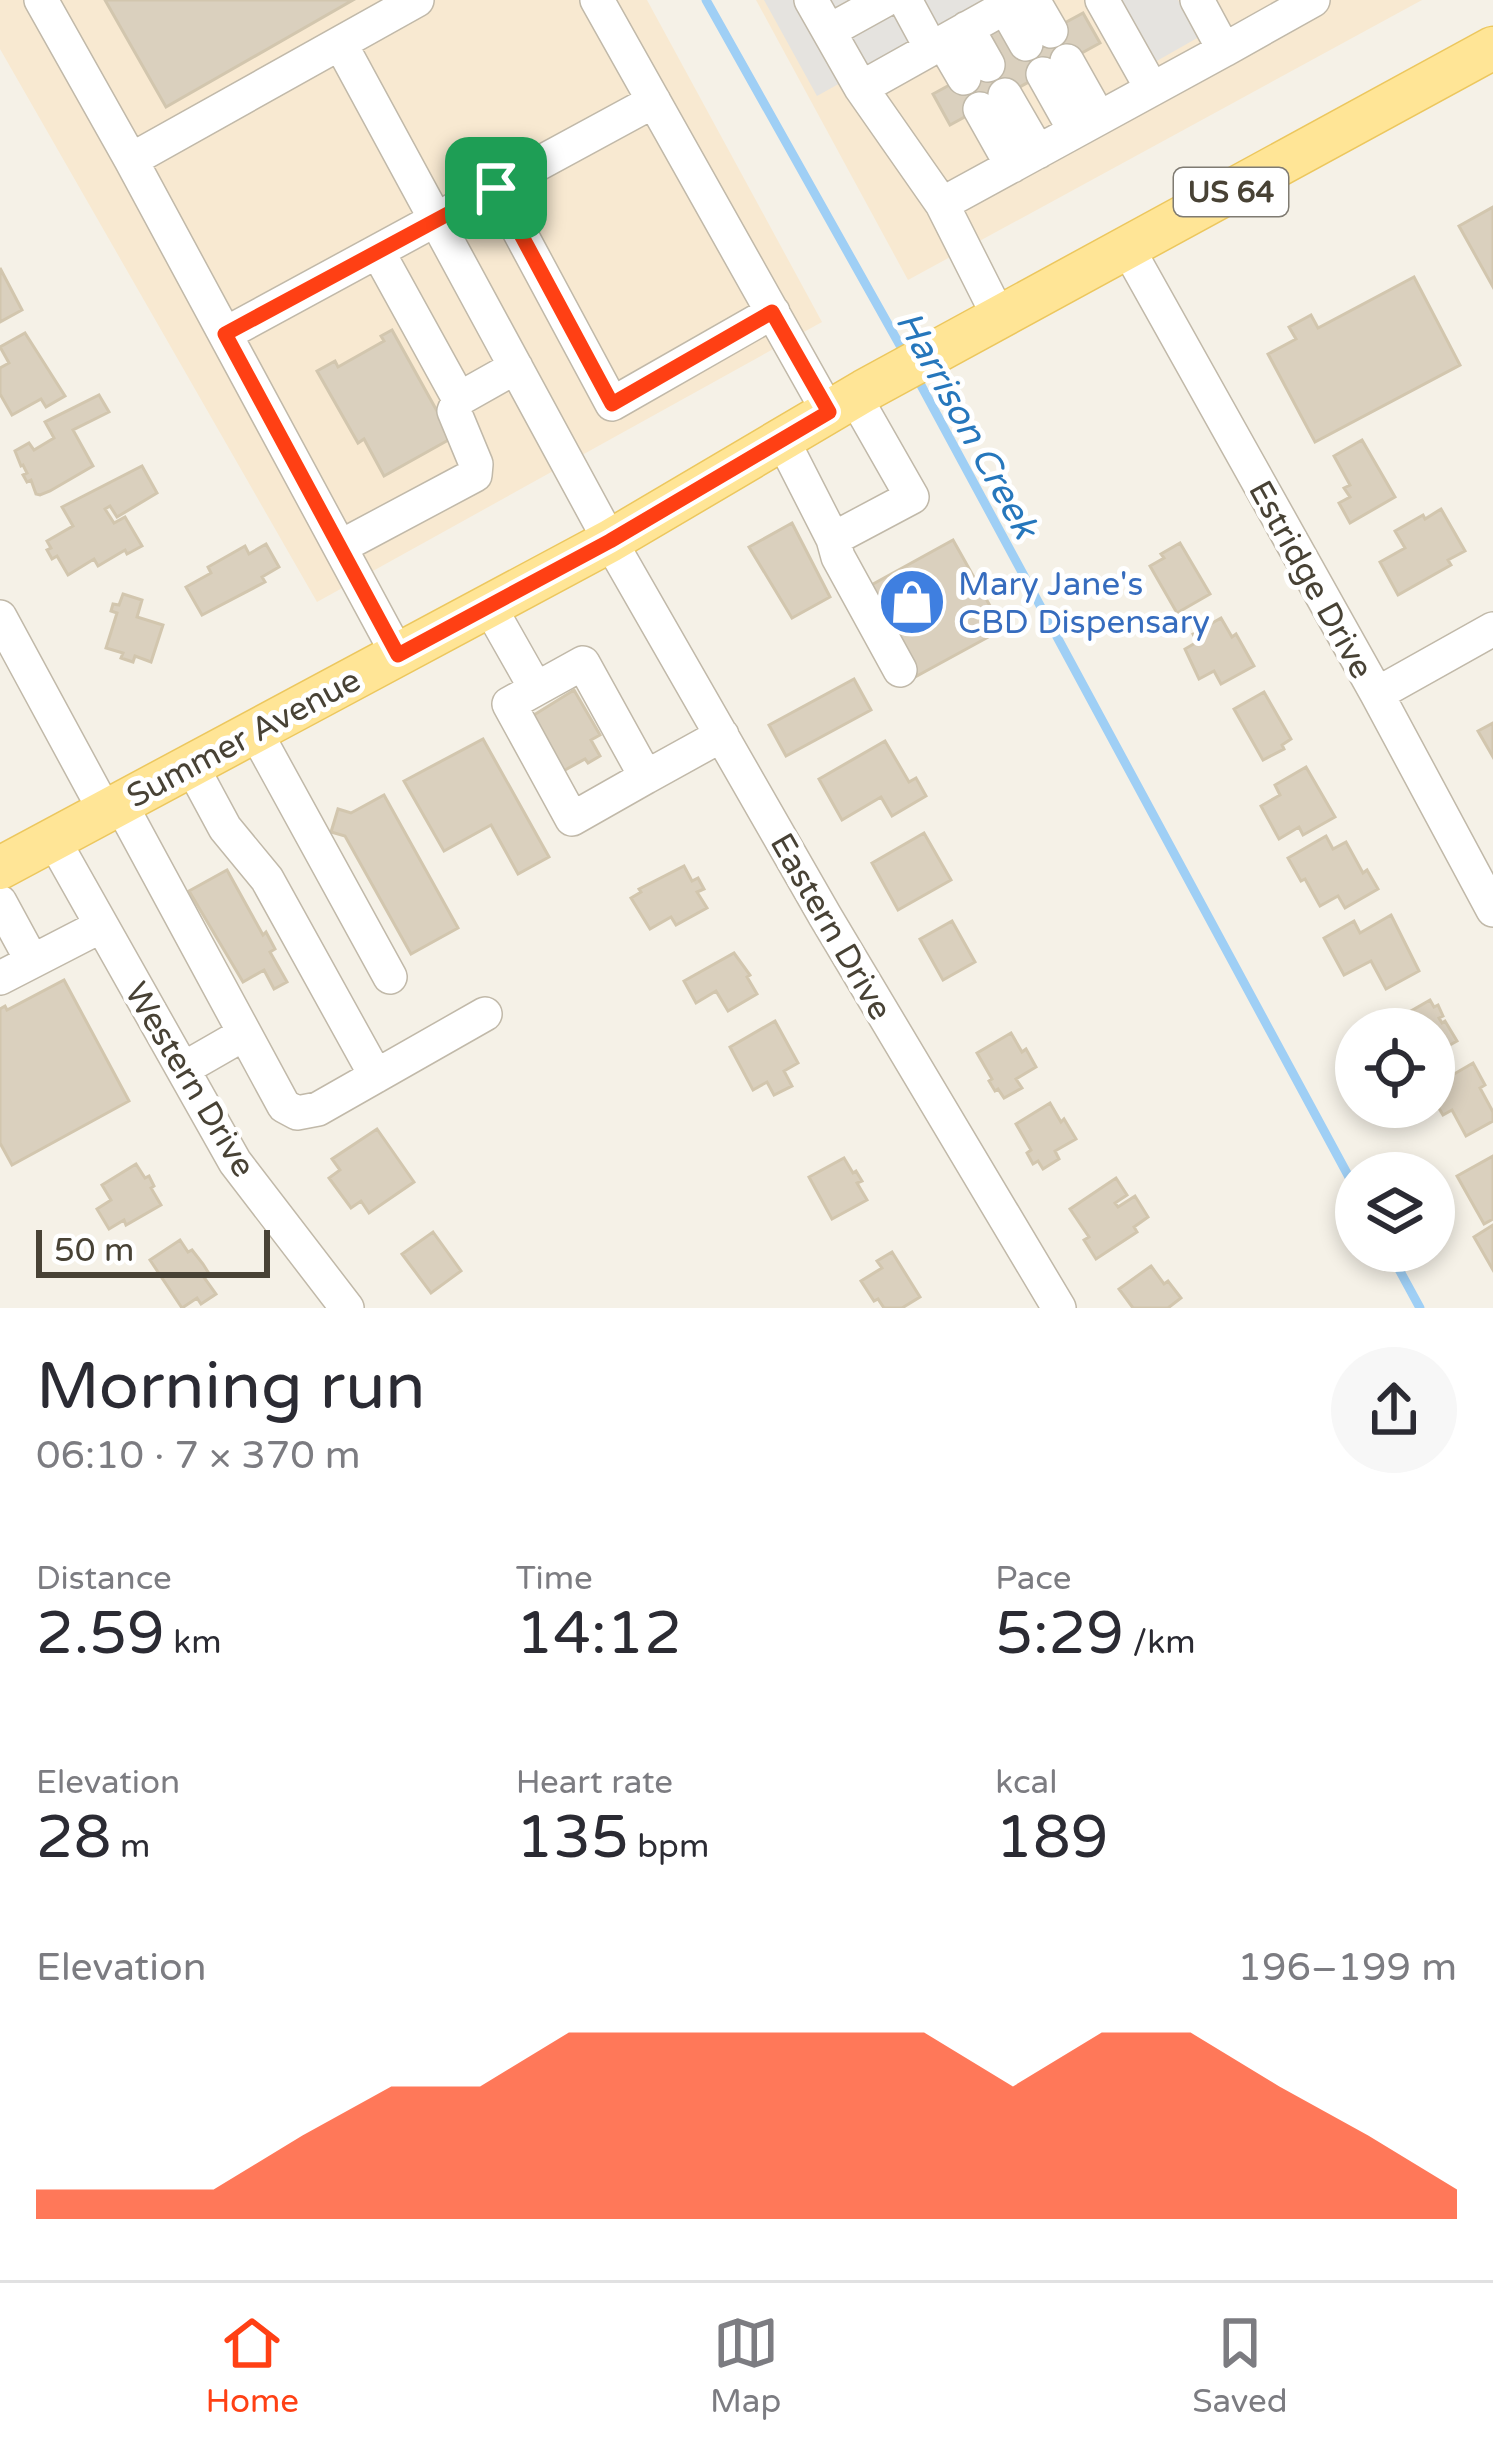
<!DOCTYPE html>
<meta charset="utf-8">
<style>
:root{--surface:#fff;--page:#f7f7f7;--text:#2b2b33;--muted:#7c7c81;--line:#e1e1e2;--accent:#ff4014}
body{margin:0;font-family:"Varela Round",sans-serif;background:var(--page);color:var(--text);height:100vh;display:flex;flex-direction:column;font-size:45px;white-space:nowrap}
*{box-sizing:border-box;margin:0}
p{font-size:39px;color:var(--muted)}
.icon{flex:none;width:66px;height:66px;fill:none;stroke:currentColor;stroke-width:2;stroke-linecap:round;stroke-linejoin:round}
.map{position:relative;height:1308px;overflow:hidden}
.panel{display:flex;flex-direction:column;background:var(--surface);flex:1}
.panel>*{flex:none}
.buttons{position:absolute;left:1335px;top:1008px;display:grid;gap:24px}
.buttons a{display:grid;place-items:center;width:120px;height:120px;border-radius:50%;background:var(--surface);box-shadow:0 6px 18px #0003;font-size:60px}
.scale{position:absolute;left:36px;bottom:30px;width:234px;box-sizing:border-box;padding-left:12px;border:6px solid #484235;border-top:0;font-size:33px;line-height:42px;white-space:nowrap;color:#484235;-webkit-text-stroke:9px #fff;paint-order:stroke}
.pin{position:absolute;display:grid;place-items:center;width:102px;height:102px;color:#fff;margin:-51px;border-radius:24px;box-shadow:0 6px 18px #0006}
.round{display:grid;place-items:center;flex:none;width:126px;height:126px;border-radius:63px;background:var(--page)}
.headline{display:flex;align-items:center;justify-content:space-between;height:204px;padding:0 36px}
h1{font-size:66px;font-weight:600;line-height:90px}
.stats{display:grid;grid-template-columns:repeat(3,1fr);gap:18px;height:204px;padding:12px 36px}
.stats div{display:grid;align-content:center}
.stats b{font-size:60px;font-weight:600}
.stats small{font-size:33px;font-weight:400}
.stats p{font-size:33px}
.chart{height:336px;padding:24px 36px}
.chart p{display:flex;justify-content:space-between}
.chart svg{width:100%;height:216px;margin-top:12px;fill:var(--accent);opacity:.7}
.menu{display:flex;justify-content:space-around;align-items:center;height:168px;border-top:3px solid var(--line);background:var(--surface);font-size:33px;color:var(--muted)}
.menu a{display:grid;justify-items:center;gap:6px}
.menu .active{color:var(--accent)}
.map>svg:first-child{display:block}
</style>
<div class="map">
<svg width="1493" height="1308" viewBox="0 0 1493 1308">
<rect width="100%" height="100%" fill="#f5f1e7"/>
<path fill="#f8e9d1" d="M0 0H647L822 322 317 602 0 49Z
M756 0H1422L908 280Z"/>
<path fill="#e5e3df" d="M764 0H989L817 96Z
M1120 0H1178L1199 37 1155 62Z"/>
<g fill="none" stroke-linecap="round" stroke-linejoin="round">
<path stroke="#9fcff5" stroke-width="9" d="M706 0 906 356
M916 376 1356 1190
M1389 1251 1420 1308"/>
</g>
<path fill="#dad0be" stroke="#d2c6ae" stroke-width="3" d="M105 0H353L166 107Z
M1083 13 1100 43 950 125 933 94 997 59 1000 53 988 31 999 25 1013 51Z
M1493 207V287L1459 226Z
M0 268 22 310 0 322Z
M1414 277 1460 365 1315 442 1268 354 1296 339 1289 327 1311 315 1318 328Z
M392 330 452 438 384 476 364 439 358 443 317 371 335 361 338 367 384 341 381 336Z
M25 333 65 396 46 407 41 399 12 415 0 394V368L9 363 0 347Z
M99 395 109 412 73 430 93 466 50 491 40 495 36 494 31 480 27 482 23 475 27 473 23 465 21 466 15 451 29 443 34 450 54 438 45 422Z
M1362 440 1395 497 1350 523 1339 503 1350 497 1344 488 1350 485 1334 456Z
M142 466 157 493 117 517 110 506 105 509 114 523 125 517 142 546 127 554 125 550 98 566 94 559 68 575 57 556 52 559 47 550 51 548 47 541 73 526 62 507Z
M1441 509 1465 551 1448 560 1451 565 1398 595 1380 562 1405 548 1395 531 1423 515 1425 519Z
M792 523 830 597 792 618 749 547Z
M953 540 1003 629 915 677 864 589Z
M1180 543 1210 594 1177 613 1150 566 1164 558 1161 554Z
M266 544 279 567 262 577 265 582 202 615 186 587 211 573 208 567 245 546 249 554Z
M123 594 142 600 137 617 163 625 151 662 135 656 133 662 121 658 123 653 106 648 117 613 111 611 113 604 119 605Z
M1221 618 1232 637 1236 634 1254 666 1221 684 1214 671 1199 679 1185 649 1197 642 1193 634Z
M854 679 871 710 786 756 769 725Z
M574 690 600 735 591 740 600 756 588 763 585 759 556 775 529 718Z
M1264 692 1291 739 1282 745 1284 749 1263 760 1234 709Z
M1493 723V757L1478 731Z
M483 739 549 857 518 874 491 825 444 851 404 781Z
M885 741 909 782 916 778 926 796 892 816 881 797 842 820 819 779Z
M1306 767 1335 817 1303 835 1299 827 1279 839 1261 806 1280 795 1275 785Z
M384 795 458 928 411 954 345 836 331 832 338 809 351 813Z
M924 833 951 880 898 910 872 863Z
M1326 836 1333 849 1346 842 1363 873 1367 870 1378 889 1345 908 1338 896 1320 906 1305 879 1301 881 1288 858Z
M684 866 692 881 698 878 704 889 697 892 707 908 676 925 671 917 650 929 631 898 641 892 639 889Z
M227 870 263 935 266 932 275 949 270 952 287 982 274 989 264 970 243 982 189 891Z
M1391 915 1419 971 1386 989 1371 961 1344 975 1324 938 1354 921 1360 933Z
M952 921 975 962 943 980 920 939Z
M734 953 750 975 747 977 757 994 728 1011 716 991 696 1003 684 981Z
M64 980 129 1101 12 1165 0 1143V1009L5 1006 7 1010Z
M1430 1000 1434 1007 1438 1005 1443 1016 1439 1018 1442 1023 1445 1021 1457 1041 1434 1054V1029H1384L1383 1027Z
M775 1021 798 1063 784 1071 792 1086 774 1095 767 1082 753 1090 730 1047Z
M1011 1033 1022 1052 1026 1049 1036 1067 1016 1079 1022 1088 1004 1098 998 1089 995 1091 989 1081 992 1079 977 1053Z
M1473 1063 1485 1085 1480 1088 1493 1112V1121L1466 1136 1452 1110 1443 1115 1434 1100 1443 1094 1437 1084Z
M1050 1103 1061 1122 1064 1119 1076 1139 1055 1151 1059 1159 1043 1169 1038 1161 1033 1164 1027 1153 1031 1150 1016 1124Z
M377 1129 414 1182 369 1213 361 1201 351 1208 329 1178 340 1170 332 1159Z
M1493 1156V1219L1484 1224 1457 1176Z
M844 1158 853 1173 856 1171 862 1181 857 1183 867 1200 832 1219 809 1177Z
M136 1164 145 1178 149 1176 154 1186 151 1188 161 1205 126 1225 124 1220 109 1229 97 1209 111 1200 102 1185Z
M1116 1178 1127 1195 1115 1203 1118 1207 1135 1196 1148 1217 1134 1227 1137 1232 1096 1259 1084 1240 1089 1237 1070 1209Z
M1493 1225V1270L1474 1237Z
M433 1232 461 1271 431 1293 402 1254Z
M180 1240 188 1252 192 1250 203 1264 208 1272 203 1276 216 1294 201 1304 197 1298 182 1308 150 1260Z
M892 1252 920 1297 902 1308H884L878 1299 874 1301 861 1281 882 1268 877 1261Z
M1151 1266 1164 1284 1168 1281 1181 1298 1168 1308H1133L1119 1289Z"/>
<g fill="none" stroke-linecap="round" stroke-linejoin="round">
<g stroke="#c1b9a9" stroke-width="36">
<path id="minor" d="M41 0 131 160 417 0
M597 0 829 413
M811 0 861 88 942 204 999 317
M905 0 931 48
M1033 0 1051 31
M1102 0 1152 89
M1005 7 1026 44
M967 28 988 65
M829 31 885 0
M943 42 964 78
M340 43 610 541 825 916 1059 1308
M1224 50 1313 0
M1067 61 1099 118
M1043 74 1075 131
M861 88 1018 0
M1005 95 1038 152
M980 109 1012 166
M131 160 398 655
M496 188 612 404 773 312
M942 204 1224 50 1197 0
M1128 249 1377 694 1493 910
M378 252 459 399
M225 334 654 101
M782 439 833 539 838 557 900 670
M833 539 912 497 855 397
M340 547 475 475 476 464 454 411 459 399 516 367
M489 606 536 689 583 663 646 777 572 819 509 704 536 689
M0 617 105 811
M1377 694 1493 629
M255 731 390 977
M191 765 225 828 267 879 376 1076
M646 777 722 735
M120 803 284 1106 297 1113 318 1109 485 1014
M53 839 235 1162 347 1308
M0 902 32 961
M0 978 101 926
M183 1069 244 1034"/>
</g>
<g stroke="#ecc75e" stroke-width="45">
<path id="major" d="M0 868 610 541 864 391 1493 48"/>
</g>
<use href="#minor" stroke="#fff" stroke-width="33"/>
<use href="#major" stroke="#ffe596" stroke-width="42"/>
</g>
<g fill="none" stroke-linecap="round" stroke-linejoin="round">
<g stroke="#fff" stroke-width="24">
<path id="route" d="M496 188 612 404 772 312 829 412 610 541 398 655 225 334Z"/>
</g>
<use href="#route" stroke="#ff4014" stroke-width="15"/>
</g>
<defs>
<g id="shop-disc" transform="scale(3.45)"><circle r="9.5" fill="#3f7fe0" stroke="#fff"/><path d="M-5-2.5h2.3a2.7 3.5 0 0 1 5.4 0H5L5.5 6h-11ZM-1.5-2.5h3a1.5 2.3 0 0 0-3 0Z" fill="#fff"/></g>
</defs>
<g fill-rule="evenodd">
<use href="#shop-disc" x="912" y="602"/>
</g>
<g text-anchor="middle" stroke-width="10" stroke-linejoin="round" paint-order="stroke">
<rect fill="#fff" stroke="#7f7b72" stroke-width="3" x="1174" y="168" width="114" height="48" rx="9"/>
<g font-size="30" font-weight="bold" fill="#484235">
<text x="1231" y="202">US 64</text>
</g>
<g font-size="33" fill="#484235" stroke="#fff">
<text transform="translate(1312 579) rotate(61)" y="12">Estridge Drive</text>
<text transform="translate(243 737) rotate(-28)" y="12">Summer Avenue</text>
<text transform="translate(832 926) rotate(60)" y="12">Eastern Drive</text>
<text transform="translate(191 1079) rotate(59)" y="12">Western Drive</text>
</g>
<g font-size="33" fill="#366cbe" stroke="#fff" text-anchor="start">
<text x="958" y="595">Mary Jane's<tspan x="958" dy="38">CBD Dispensary</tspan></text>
</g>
<g font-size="36" font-style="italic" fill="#2677bc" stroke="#fff">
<text transform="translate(968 424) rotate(61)" y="13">Harrison Creek</text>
</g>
</g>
</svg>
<div class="buttons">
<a><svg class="icon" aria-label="locate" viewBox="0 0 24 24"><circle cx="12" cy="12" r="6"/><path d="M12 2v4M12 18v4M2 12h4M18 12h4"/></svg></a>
<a><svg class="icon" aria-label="layers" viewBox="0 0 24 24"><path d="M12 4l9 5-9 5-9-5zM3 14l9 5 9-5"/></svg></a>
</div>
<div class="scale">50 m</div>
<div class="pin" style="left:496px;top:188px;background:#1e9e55"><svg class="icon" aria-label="arrive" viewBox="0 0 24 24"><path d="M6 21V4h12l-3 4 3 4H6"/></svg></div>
</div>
<section class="panel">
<div class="headline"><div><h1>Morning run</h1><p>06:10 · 7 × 370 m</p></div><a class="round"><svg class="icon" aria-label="share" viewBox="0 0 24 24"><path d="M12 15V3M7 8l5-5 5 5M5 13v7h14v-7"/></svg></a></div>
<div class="stats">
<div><p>Distance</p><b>2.59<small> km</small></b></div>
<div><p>Time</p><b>14:12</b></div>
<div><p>Pace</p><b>5:29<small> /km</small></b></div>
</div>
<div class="stats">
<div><p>Elevation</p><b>28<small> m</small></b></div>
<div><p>Heart rate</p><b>135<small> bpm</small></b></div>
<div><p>kcal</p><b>189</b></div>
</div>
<div class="chart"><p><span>Elevation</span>196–199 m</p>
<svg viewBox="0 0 160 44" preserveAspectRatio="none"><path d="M0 44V38L10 38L20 38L30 27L40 17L50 17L60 6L70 6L80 6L90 6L100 6L110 17L120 6L130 6L140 17L150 27L160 38V44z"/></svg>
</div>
</section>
<nav class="menu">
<a class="active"><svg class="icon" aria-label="home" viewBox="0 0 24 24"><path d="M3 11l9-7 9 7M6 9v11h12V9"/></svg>Home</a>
<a><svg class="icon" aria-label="map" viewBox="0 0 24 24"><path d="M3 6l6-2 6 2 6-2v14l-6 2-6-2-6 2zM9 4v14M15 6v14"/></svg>Map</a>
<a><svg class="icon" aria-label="saved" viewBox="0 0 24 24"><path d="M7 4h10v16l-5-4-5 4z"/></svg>Saved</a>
</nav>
